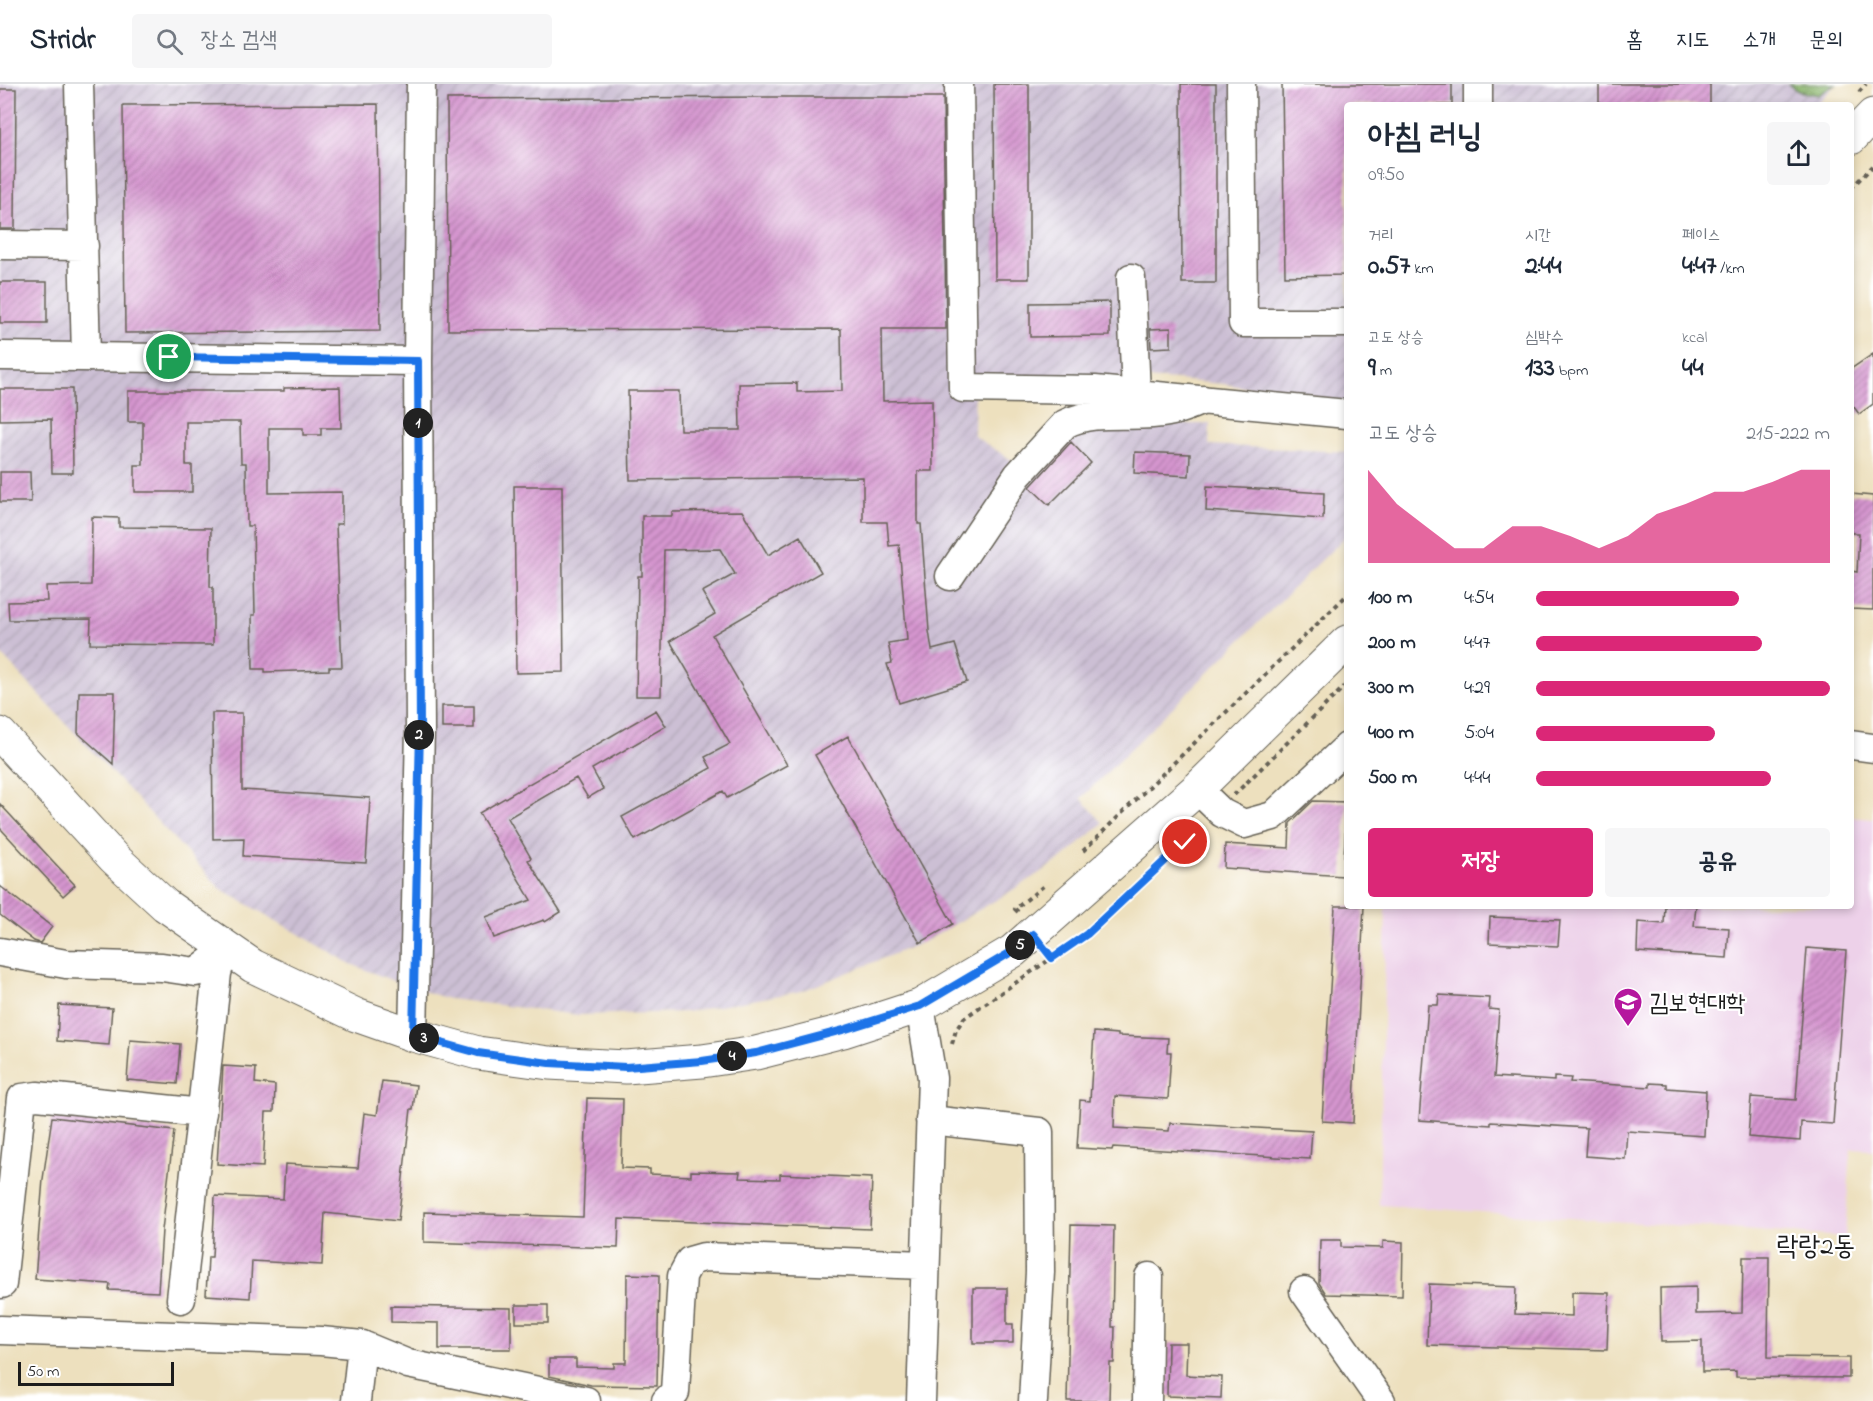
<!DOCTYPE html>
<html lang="ko">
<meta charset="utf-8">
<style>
:root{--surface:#fff;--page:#f6f6f7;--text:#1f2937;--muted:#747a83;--line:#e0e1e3;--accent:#db2777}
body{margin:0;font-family:"Indie Flower","Poor Story",sans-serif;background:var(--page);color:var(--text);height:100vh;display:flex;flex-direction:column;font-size:22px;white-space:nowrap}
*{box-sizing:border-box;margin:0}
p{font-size:20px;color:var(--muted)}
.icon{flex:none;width:33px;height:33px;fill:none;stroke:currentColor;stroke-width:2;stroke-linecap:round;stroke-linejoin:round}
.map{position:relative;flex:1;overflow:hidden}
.drawer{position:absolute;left:1344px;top:18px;width:510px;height:807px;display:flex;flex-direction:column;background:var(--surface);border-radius:6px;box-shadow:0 3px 9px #0003}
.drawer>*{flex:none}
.scale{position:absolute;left:18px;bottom:15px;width:156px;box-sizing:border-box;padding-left:6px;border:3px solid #1c1c1c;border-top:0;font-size:16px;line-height:21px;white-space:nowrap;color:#1c1c1c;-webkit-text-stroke:4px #fff;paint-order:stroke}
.pin{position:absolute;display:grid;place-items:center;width:51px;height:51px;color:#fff;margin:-26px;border:3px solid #fff;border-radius:50%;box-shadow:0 2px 6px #0007}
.km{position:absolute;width:30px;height:30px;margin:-15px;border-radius:50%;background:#222;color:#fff;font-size:16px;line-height:30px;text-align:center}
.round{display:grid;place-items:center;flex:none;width:63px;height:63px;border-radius:6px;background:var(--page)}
.summary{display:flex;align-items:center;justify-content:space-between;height:102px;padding:0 24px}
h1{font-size:33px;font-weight:700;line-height:45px}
.stats{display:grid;grid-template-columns:repeat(3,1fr);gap:9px;height:102px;padding:6px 24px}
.stats div{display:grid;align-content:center}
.stats b{font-size:26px;font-weight:700}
.stats small{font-size:16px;font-weight:400}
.stats p{font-size:16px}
.chart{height:168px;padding:12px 24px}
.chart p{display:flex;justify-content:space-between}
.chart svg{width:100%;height:108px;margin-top:6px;fill:var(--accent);opacity:.7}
.button{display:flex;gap:12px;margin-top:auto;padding:12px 24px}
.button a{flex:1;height:69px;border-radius:6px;background:var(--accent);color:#fff;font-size:24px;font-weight:700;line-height:69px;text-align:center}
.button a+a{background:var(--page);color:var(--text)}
ul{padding:0 24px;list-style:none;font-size:20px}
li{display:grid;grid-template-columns:96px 72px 1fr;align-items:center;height:45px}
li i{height:15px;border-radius:8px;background:var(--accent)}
header{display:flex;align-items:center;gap:36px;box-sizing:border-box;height:84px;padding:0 30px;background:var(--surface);border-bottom:2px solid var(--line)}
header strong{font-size:28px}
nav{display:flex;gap:33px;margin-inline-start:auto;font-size:21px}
.search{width:420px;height:54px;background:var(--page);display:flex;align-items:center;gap:15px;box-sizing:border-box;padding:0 21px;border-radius:6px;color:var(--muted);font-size:22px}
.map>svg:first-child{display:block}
</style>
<header>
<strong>Stridr</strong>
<div class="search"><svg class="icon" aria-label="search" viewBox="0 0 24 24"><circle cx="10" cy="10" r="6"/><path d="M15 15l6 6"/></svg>장소 검색</div>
<nav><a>홈</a><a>지도</a><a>소개</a><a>문의</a></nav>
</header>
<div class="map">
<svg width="1873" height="1317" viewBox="0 0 1873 1317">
<defs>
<pattern id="industrial-furrows" width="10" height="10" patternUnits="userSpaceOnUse" patternTransform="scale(1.5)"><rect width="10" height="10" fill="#ccbfd4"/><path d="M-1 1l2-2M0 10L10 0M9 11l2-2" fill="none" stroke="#afa4b5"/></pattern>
<pattern id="forest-crowns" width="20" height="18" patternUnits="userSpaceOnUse" patternTransform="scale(1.5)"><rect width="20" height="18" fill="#89b46b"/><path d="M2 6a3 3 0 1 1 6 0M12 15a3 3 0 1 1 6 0" fill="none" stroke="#6f9257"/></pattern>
<pattern id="building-hatch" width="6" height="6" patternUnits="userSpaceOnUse" patternTransform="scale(1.5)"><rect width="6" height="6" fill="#d595cf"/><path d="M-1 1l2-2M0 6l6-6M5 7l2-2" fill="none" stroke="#ac79a7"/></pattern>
</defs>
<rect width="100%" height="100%" fill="#fff"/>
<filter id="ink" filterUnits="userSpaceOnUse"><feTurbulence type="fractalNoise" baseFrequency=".0167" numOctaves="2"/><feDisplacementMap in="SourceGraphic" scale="12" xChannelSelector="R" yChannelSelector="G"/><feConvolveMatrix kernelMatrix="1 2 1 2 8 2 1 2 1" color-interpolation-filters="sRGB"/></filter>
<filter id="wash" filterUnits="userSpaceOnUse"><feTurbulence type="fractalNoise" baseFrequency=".008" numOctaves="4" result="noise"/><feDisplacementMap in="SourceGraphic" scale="24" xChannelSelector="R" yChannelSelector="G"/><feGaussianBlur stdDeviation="1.35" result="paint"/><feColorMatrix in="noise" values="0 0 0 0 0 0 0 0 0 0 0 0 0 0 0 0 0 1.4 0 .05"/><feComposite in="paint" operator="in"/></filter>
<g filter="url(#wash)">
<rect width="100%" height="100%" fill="#ede0be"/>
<path fill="#edd1e9" d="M1851 733 1873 735V1066L1851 1065 1845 1153 1379 1121 1386 822H1851Z"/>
<path fill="url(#industrial-furrows)" d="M0 0H1837L1815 21H1347V319L1223 300 1164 295 1068 294 975 297 974 352 1032 389 1087 340H1210L1209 361 1347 368V451L1081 714 1103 739 1063 774 1008 809 926 857 802 907 686 928 579 931 449 915 401 900 351 880 221 805 0 569Z"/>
<path fill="url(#forest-crowns)" stroke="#526844" stroke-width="1.5" d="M1788 0H1836L1818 11 1798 7Z"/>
<g id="blocks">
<path fill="url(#building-hatch)" d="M994 0H1029V195H995Z
M1181 0H1216V199H1182Z
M1282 0H1452V21H1347V191L1285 192Z
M1599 0H1710V21H1599Z
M0 5H16L15 145H0Z
M767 13H943L946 245H882L883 317 932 316 933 387H918V440H921L929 547 932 566 955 560 967 598 899 619 887 580 892 579 888 559 907 556 899 461 889 462 887 438H863V393L630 396 628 307H679L680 346H740L739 300 797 299V308L842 307 841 245 448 246 447 15Z
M378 20 380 247 125 249 123 21Z
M0 198H47V239H0Z
M1110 218V252L1030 253V219Z
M1171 244V263L1151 264 1150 245Z
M1873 270V320L1859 330 1851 319V285Z
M340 303 341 344H321V351H303V344H269V409L342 408V440H336L342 583H329V586L265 588V585H253L252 531H255L253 442H247L246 379H241L240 338H186V381H192V408H135V381H143V338H128V307H284V304Z
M0 305H72L73 389H52L51 335 0 336Z
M1071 358 1091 379 1049 421 1030 403Z
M1135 368 1190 370 1189 392 1134 389Z
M0 388H30L31 418H0Z
M514 402H562L564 588 516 589Z
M1207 402 1324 409 1323 435 1206 427Z
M1851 410 1873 412V526L1851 525V487L1857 488 1859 449H1851Z
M742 427 768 471 800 452 821 488 712 551 787 681 727 714 723 707 635 756 622 733 711 684 705 673 730 660 670 557 715 530 702 508 735 490 720 465 664 466 661 612H636L638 492H642V432H672V428Z
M92 433 119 434V443L211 444 210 503H213V561L90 560 91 535 9 536 8 518 47 517 46 502 91 501Z
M79 608H115L113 680 78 649Z
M442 622H474V644H442Z
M656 626 666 642 592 685 603 705 588 714 576 694 508 734 531 774 528 776 561 828 545 838 544 836 494 854 486 833 531 816 479 729Z
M212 629H242V706L370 714 366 779 243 772 244 754 213 755Z
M848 652 953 840 920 859 815 671Z
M1313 717 1347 718 1343 792 1224 784 1225 760 1289 764 1290 739Z
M0 720 75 801 63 812 0 744Z
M0 802 52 843 40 859 34 857 0 831Z
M1335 822H1364L1353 1039 1322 1037Z
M1665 822H1696L1694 842 1729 844 1727 874 1637 868 1638 838 1664 840Z
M1490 833 1560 836 1558 862 1489 859Z
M1807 864 1846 867 1833 1040 1801 1038 1800 1057 1748 1053 1751 1013 1796 1016Z
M1439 911 1490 914 1489 925 1499 926 1494 993 1554 997V993L1571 994 1570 998 1650 1003V999L1667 1000V1004L1706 1007 1704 1052 1627 1047 1625 1075 1585 1072 1587 1044 1491 1038V1041L1419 1036 1428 921H1438Z
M59 921 112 924 109 961 57 957Z
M1094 948 1118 950V952L1168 954 1167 968H1171L1168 1015 1115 1012 1114 1044 1169 1047 1170 1039 1312 1047 1310 1075 1113 1063 1112 1066 1077 1064 1080 1016 1090 1017Z
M130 956 180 960 177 1000 127 996Z
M223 982 256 984 255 999 275 1001 274 1028H266L263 1083 217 1080Z
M382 997 416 1001 413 1025H411L398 1137 325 1129 322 1181 252 1177 250 1214 206 1211 208 1173H212L215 1112 283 1115 285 1080 358 1084 364 1029 377 1031Z
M587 1014 623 1015 621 1084 650 1085V1090L691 1092V1087L740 1088 739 1094 780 1095V1090L872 1094 870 1145 619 1135 618 1164 424 1158V1128L583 1133Z
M52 1033 174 1047 162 1146 158 1208 109 1206 110 1200 35 1195 43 1095Z
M1071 1141 1114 1142 1112 1243H1115L1114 1279H1110L1109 1317H1067Z
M1320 1156H1341V1163L1383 1164V1157L1403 1158 1402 1212 1326 1210 1319 1199Z
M1743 1173H1769L1768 1273 1849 1274V1294L1736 1293V1287L1702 1288V1257L1661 1258 1660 1204 1696 1203V1230L1742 1229Z
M627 1190 659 1191 657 1302 591 1301 549 1292V1275H576V1283L614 1284V1279H626Z
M1429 1200 1516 1203 1515 1230 1572 1232V1208L1609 1209 1607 1266 1427 1261Z
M973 1204H1007V1240H1013V1259H973Z
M516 1221H548V1239H516Z
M391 1222 511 1224V1265H439V1239L391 1238Z
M1168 1259H1187L1186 1291 1222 1293 1221 1314 1167 1312Z"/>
</g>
</g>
<g filter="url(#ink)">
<use href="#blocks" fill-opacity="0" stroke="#656155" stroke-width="1.5"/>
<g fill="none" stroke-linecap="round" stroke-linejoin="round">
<g stroke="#656155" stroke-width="31">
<path id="minor" d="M79 0 86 272
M959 0 963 304 1095 306 1136 310
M1241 0 1243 239H1347
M1478 0V21
M0 161 84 162
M1131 194 1136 310 1347 330
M0 272 418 277
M950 492 1018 391 1065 340C1096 324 1134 335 1168 328 1180 326 1192 320 1204 316
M1851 661 1873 664
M1197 705 1222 729 1244 740 1273 732 1347 663
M0 868 66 880 162 883 196 888 212 876 225 862
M920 922 932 994 921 1317
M413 951 420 646 418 277 421 0
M930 1036 1039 1048 1040 1188 1033 1317
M2 1200 22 1014 37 1012 202 1029
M1304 1207 1381 1317
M181 1215 217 889 225 862
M0 1246 321 1257 362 1261 408 1280 586 1317
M356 1317 362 1261
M666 1317 675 1308 682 1192 690 1177 704 1173 925 1181
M1147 1317 1149 1193"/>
</g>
<g stroke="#656155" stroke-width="35">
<path id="major" d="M1851 54 1873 31
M0 650 114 774 165 821 253 882 356 931 413 951 478 969 549 979 626 983 702 977 756 969 843 947 920 922 1013 867 1197 705 1347 558"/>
</g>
<path stroke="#656155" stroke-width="4" stroke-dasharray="4.5 4.5" stroke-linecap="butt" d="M1859 8 1866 0
M1851 104 1873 82
M1234 711 1347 600
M1083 767 1347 511
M1018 828 1015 825 1046 800
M952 960 956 946 964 934 1087 850 1203 741"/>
<use href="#minor" stroke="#fff" stroke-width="28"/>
<use href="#major" stroke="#fff" stroke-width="33"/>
</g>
</g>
<g fill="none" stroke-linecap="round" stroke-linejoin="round" filter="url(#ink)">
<g stroke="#fff" stroke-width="12">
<path id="route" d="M169 273 418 277 420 646 413 951 478 969 549 979 626 983 702 977 756 969 843 946 920 922 1013 867 1033 850 1052 874 1087 850 1185 758"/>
</g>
<use href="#route" stroke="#1a73e8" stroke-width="8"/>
</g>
<defs>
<g id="university-pin" transform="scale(1.5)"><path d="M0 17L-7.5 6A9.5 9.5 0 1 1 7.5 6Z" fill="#b5179e" stroke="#fff"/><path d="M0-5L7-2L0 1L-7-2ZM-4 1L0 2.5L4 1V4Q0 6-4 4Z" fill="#fff"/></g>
</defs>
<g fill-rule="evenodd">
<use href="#university-pin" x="1628" y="918"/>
</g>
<g text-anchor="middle" stroke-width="4.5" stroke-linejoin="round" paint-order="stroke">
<g font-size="24" fill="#1c1c1c" stroke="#fff" text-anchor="start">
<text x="1649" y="926">김보현대학</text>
</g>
<g font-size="27" fill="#1c1c1c" stroke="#fff">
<text x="1816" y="1170">락랑2동</text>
</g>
</g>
</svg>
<div class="scale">50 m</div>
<div class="pin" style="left:169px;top:273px;background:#1e9e55"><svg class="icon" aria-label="arrive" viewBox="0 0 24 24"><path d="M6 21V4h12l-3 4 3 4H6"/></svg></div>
<div class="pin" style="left:1185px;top:758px;background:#d93025"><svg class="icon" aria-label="check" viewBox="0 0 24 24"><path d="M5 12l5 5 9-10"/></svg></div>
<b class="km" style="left:418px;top:339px">1</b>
<b class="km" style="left:419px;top:651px">2</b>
<b class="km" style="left:424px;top:954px">3</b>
<b class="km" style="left:732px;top:972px">4</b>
<b class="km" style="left:1020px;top:861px">5</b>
<section class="drawer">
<div class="summary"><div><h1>아침 러닝</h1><p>09:50</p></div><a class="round"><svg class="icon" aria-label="share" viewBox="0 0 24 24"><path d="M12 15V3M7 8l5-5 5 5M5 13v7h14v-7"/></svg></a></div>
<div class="stats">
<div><p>거리</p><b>0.57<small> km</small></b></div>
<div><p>시간</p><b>2:44</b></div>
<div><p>페이스</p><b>4:47<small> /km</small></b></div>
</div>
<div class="stats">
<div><p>고도 상승</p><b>9<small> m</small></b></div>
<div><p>심박수</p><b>133<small> bpm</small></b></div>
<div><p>kcal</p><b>44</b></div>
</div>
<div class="chart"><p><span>고도 상승</span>215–222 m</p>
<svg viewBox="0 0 160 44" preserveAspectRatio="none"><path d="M0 44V6L10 20L20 29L30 38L40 38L50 29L60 29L70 33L80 38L90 33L100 24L110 20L120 15L130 15L140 11L150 6L160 6V44z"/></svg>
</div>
<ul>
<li><b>100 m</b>4:54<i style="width:69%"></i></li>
<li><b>200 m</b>4:47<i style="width:77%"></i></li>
<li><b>300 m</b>4:29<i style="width:100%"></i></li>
<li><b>400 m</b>5:04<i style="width:61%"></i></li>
<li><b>500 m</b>4:44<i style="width:80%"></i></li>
</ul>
<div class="button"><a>저장</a><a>공유</a></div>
</section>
</div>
